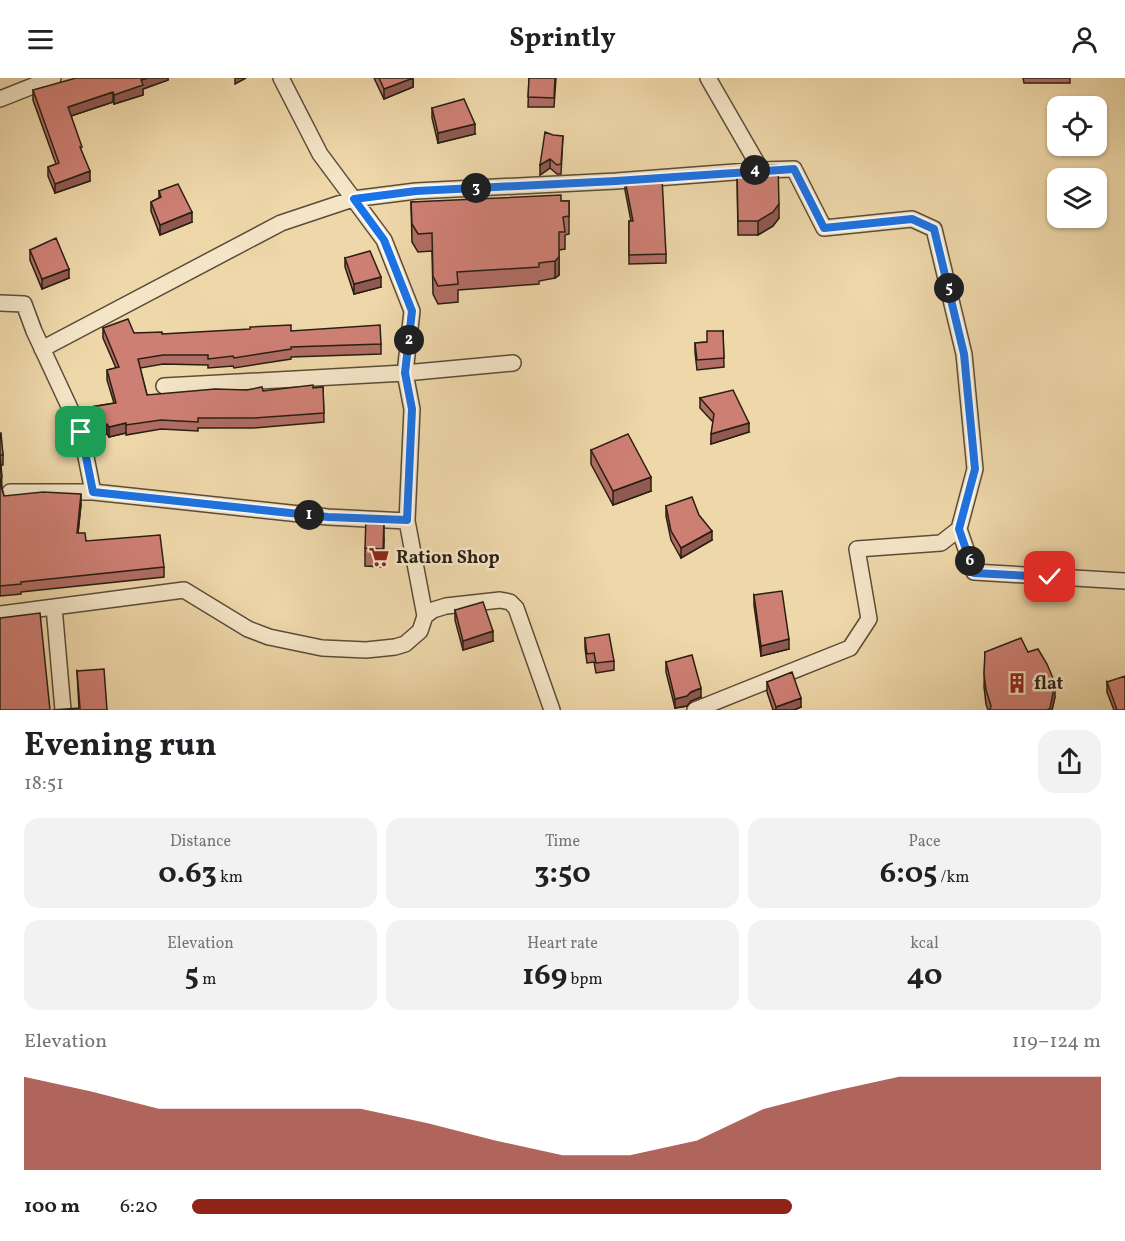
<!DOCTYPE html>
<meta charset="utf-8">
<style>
:root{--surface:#fff;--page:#f2f2f2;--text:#202124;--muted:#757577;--accent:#8f2418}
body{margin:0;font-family:Vollkorn,serif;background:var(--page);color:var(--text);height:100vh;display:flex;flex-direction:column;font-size:22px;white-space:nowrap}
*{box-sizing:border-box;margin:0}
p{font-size:20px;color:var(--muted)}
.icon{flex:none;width:33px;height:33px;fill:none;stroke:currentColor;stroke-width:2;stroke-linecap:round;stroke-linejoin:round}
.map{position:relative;height:632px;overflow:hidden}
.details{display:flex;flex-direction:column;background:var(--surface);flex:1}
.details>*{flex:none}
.fabs{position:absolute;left:1047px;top:18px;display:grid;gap:12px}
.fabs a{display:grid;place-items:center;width:60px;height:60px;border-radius:12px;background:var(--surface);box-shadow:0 2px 4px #0004;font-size:30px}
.pin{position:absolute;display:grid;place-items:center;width:51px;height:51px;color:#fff;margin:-26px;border-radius:12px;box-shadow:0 3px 9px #0006}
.km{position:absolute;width:30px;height:30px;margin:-15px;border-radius:50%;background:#222;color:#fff;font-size:16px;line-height:30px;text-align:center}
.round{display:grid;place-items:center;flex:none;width:63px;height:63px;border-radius:18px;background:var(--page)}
.headline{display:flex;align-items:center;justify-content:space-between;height:102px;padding:0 24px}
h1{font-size:33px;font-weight:700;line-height:45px}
.metrics{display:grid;grid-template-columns:repeat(3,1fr);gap:9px;height:102px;padding:6px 24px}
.metrics div{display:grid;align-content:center;border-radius:15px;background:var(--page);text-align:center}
.metrics b{font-size:30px;font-weight:700}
.metrics small{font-size:16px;font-weight:400}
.metrics p{font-size:16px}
.chart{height:168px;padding:12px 24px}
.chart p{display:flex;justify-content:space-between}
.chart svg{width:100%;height:108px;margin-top:6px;fill:var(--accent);opacity:.7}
ul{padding:0 24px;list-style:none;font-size:20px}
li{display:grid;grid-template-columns:96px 72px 1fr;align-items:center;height:45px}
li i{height:15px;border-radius:8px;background:var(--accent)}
header{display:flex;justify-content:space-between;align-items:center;height:78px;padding:0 24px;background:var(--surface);font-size:27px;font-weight:700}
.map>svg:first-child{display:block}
</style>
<header><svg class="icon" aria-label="menu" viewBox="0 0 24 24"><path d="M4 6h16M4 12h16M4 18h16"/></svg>Sprintly<svg class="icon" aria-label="person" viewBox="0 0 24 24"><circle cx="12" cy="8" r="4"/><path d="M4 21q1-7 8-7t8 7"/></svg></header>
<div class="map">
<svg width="1125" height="632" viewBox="0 0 1125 632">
<rect width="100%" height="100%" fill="#eed7a9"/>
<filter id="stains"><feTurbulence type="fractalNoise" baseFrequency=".00333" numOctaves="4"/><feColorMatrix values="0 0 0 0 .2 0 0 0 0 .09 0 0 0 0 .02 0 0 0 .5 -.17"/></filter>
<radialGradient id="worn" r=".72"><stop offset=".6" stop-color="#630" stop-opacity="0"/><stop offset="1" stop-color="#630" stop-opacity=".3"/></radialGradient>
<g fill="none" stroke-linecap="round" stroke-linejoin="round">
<g stroke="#5a4d38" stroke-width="18">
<path id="street" d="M708 0 761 92 794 91 824 150 912 141 934 151 964 276 975 391 959 451
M0 21 53 0
M0 225 24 226 34 253 81 354 93 414
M42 271 281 145 353 121 416 113 616 103 761 92
M164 308 405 295 513 285
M10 414H93L328 439 407 443 412 331 405 295 412 233 384 162 320 76 281 0
M407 443 425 538
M54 529 63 632
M0 536 184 512 248 551 269 559 322 570 366 572 395 569 405 566 420 553 425 538 433 532 446 528 500 522 510 524 516 530 552 632
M695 632 850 570 869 541 857 471 941 465 959 451 974 494 1125 503"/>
</g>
<use href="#street" stroke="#f4e5c7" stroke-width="15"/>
</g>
<path fill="#b16d64" stroke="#281f12" stroke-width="1.5" d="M168 0V2L143 11V17L114 26 113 24 71 38 90 103 55 115 48 98V89L56 86 33 22V12Z
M374 0H413V9L384 21Z
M529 0H556L554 29H528Z
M1023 0H1070V5H1024Z
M432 30 475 56 438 65 432 40Z
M563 58 561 96H557L550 90 540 97Z
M737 94 779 140 773 148 758 157H738Z
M625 102 666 176V185L629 186V143H631L625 112Z
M159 113 192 144 160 157 151 133V124L159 120Z
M569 123V156L565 157V171L559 172V197L555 200 539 203V206L458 212V224L438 226 433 216 432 173 418 174 412 164 411 124Z
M30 172 69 200 42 211 30 182Z
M345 180 381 209 354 216 345 189Z
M103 250 134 255 162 256 291 253 381 266V276L291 279V281L234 290 233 288 208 290V287L163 286 140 290 147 317 263 313 323 309 324 344 253 350H198V353L161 351 126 357V355L109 359 107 356 92 359 85 340V330L114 325 107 302V292L116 290 103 260Z
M723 253 724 289 697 292 695 274V265L707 264Z
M700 320 749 354 711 366 713 344 700 330Z
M0 355 3 377V387H1L2 410 4 418 81 426 78 455 86 463 164 489V499L21 514V516L0 518Z
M591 372 651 413 613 427 591 386Z
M666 428 712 462 681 480 671 462 666 438Z
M384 460 383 489 365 488V470Z
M754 517 789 571 761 578 754 527Z
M455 532 493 563 463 572 455 542Z
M585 560 614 583V592L596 595 594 584 587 585 585 570Z
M985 574H1028L1055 619 1052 632H988L986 626 984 609Z
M666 584 701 619 691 623 687 628 675 630 666 594Z
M77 593 107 632 79 630Z
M767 604 801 629 794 632H773L767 614Z
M1107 604 1125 632H1114L1107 614Z"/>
<path fill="#905951" stroke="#281f12" stroke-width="1.5" d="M148 0H168V2L143 11V17L114 26V17L141 2Z
M235 0H246L235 6Z
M413 0V9L384 21V11Z
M113 14V24L68 39V29Z
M475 46V56L438 65V55Z
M550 81V90L540 97V87Z
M90 93V103L55 115V106Z
M779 126V140L773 148 758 157V143Z
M192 134V144L160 157V147Z
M559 179V197L555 200V183Z
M69 191V200L42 211V201Z
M381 199V209L354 216V206Z
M126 345V355L109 359V349Z
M749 345V354L711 366V356Z
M107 346V356L92 359V350Z
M651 399V413L613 427V413Z
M81 416V426L77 465V455Z
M384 442V460L383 489V471Z
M712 453V462L681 480V470Z
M493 553V563L463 572V563Z
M789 561V571L761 578V568Z
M1055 605V619L1052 632H1047Z
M701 610V619L691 623 687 628 675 630V621Z
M801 620V629L794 632H776V629Z"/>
<path fill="#ce7f74" stroke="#281f12" stroke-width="1.5" d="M76 0H148L141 2 143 7 114 17 113 14 68 29 82 69H80L90 93 55 106 48 89 59 85 33 12Z
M379 0H413L384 11Z
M529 0H555L554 20 528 19Z
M464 21 475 46 438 55 432 30Z
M545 54 553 57 563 58 561 86 557 87 550 81 540 87Z
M778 87 779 126 773 134 758 143H738L737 94H752V88Z
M662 100 666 176 629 177V143H633L625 102Z
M178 106 192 134 160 147 151 124 161 119 159 113Z
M561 117V123H569V138L563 139 565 154H559V179L555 183 539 185V189L457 194 458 206 438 208 433 198 432 155 418 156 412 146 411 124Z
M56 160 69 191 42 201 30 172Z
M370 173 381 199 354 206 345 180Z
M128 241 134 255 162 254V256L250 251V249L291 247V253L380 247 381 266 291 269V271L234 280 233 278 208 281V277H163L138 281 147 317 215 311 247 312 262 309 263 313 313 307V310L323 309 324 335 253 340H198V344L161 342 126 347V345L109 349 107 346 92 350 85 330 116 325 107 292 119 289 103 250Z
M707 253H723L724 280 697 282 695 265 707 264Z
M733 312 749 345 711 356 714 336 700 320Z
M0 355H1L3 377H0L2 399 0 405 4 418 43 414 81 416 77 455H85L86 463 160 457 164 489 21 504V506L0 508Z
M628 356 651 399 613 413 591 372Z
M692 419 699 437 712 453 681 470 671 453 666 428Z
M366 439 384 442 383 471 365 470Z
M782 513 789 561 761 568 754 517Z
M483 524 493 553 463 563 455 532Z
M40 535 50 632H0V540Z
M609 556 614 583 596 585 594 575 587 576 585 560Z
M1021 560 1028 574 1038 571 1047 586 1055 605 1050 630 1047 632H990L991 628 986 612 984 596 985 574Z
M692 577 701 610 691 614 687 618 675 621 666 584Z
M104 591 107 632H52L80 630 77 593Z
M792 594 801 620 776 629 767 604Z
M1125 598V632H1117L1107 604Z"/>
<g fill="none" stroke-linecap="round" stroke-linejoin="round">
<g stroke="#fff" stroke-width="12">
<path id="route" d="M81 354 93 414 328 439 407 442 412 331 405 295 412 233 384 162 354 121 416 113 616 103 794 91 824 150 912 141 934 151 964 276 975 391 959 451 974 495 1050 499"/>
</g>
<use href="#route" stroke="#1a73e8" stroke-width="8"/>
</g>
<defs>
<g id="supermarket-bare" transform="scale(1.62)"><path d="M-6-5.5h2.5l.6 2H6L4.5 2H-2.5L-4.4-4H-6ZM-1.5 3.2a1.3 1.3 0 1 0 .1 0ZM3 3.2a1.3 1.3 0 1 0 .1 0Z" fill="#8f2418" stroke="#f4e5c7" stroke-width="2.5" paint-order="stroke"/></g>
<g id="building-bare" transform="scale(1.62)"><path d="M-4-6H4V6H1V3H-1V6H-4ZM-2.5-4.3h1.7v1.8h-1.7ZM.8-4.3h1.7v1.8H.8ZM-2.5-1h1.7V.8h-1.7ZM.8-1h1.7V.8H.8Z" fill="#8f2418" stroke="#f4e5c7" stroke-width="2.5" paint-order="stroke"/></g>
</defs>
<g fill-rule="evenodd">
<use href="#supermarket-bare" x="379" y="479"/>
<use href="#building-bare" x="1017" y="605"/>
</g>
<g text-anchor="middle" stroke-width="5" stroke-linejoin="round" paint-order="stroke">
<g font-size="18" font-weight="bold" fill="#281f12" stroke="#f4e5c7" text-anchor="start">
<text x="396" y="485">Ration Shop</text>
<text x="1034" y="611">flat</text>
</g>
</g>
<rect width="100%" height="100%" filter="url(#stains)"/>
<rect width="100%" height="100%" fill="url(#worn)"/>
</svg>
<div class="fabs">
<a><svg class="icon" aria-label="locate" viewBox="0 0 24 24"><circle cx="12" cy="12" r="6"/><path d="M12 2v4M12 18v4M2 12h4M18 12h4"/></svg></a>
<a><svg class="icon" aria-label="layers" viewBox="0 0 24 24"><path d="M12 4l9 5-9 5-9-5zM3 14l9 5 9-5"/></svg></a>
</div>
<div class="pin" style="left:81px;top:354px;background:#1e9e55"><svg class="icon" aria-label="arrive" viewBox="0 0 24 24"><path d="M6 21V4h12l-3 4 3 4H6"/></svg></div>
<div class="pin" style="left:1050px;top:499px;background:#d93025"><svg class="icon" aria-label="check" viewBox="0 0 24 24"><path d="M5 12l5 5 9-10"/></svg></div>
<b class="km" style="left:309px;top:437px">1</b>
<b class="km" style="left:409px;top:262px">2</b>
<b class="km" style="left:476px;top:110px">3</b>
<b class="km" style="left:755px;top:92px">4</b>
<b class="km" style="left:949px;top:210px">5</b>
<b class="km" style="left:970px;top:483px">6</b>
</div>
<section class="details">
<div class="headline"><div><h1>Evening run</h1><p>18:51</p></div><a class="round"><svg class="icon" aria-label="share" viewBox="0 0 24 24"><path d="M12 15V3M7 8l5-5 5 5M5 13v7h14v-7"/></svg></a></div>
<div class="metrics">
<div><p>Distance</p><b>0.63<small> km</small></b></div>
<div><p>Time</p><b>3:50</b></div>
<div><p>Pace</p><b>6:05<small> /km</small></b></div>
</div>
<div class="metrics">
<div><p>Elevation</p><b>5<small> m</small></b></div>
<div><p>Heart rate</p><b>169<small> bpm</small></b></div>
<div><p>kcal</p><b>40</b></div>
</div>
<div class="chart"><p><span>Elevation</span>119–124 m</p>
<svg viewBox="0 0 160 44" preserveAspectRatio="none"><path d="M0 44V6L10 12L20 19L30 19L40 19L50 19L60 25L70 32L80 38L90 38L100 32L110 19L120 12L130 6L140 6L150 6L160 6V44z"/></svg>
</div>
<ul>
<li><b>100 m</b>6:20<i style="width:66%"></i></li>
</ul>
</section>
